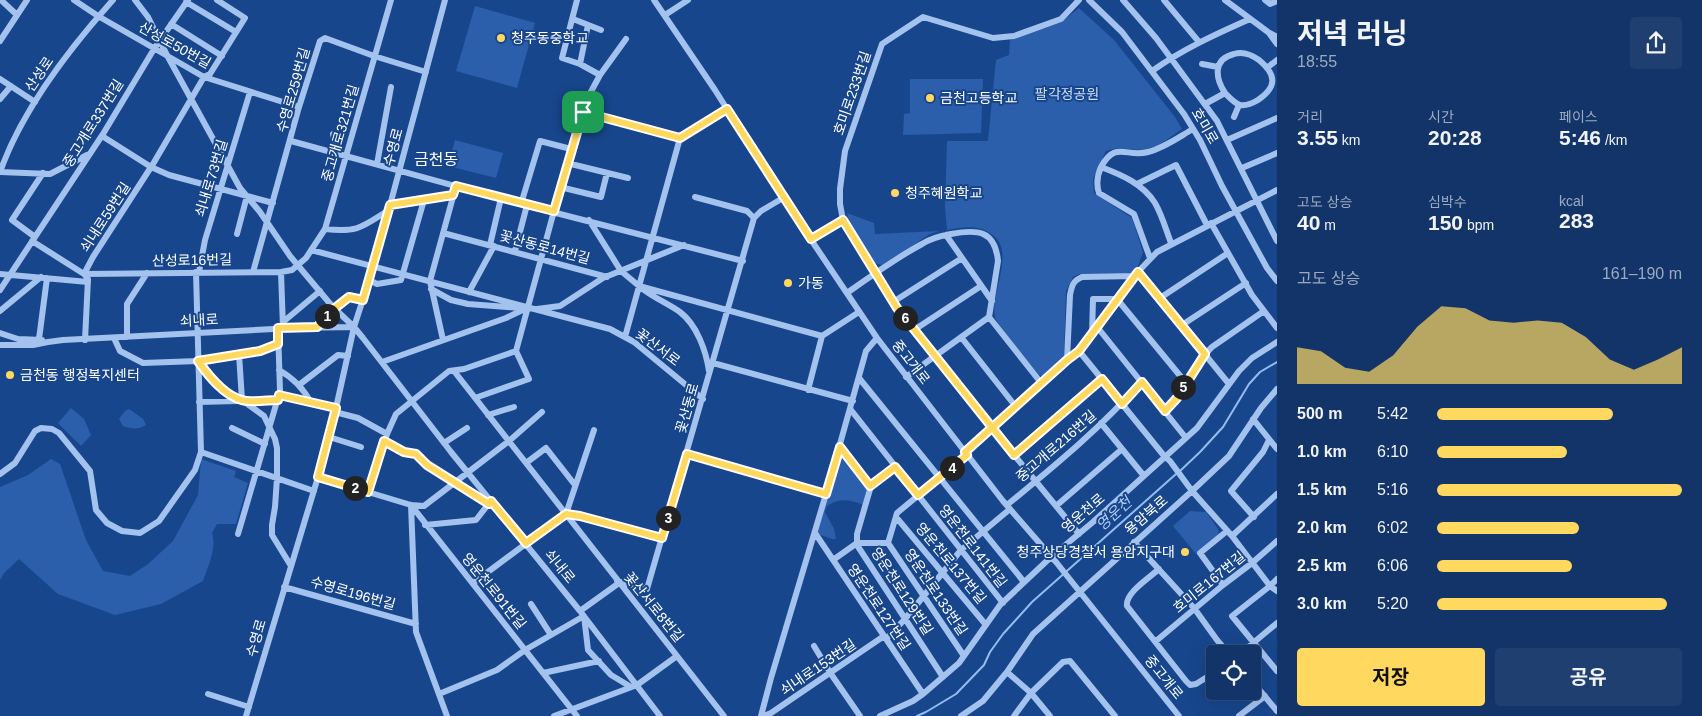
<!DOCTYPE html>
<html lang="ko">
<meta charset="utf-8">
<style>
:root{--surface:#123469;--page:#1f3f71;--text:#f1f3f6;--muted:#9caac0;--line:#314f7d;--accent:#ffd860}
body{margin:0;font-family:Arial,"Noto Sans KR",sans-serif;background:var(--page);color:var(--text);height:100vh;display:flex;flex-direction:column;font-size:19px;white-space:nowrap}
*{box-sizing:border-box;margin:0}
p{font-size:16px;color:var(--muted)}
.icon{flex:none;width:28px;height:28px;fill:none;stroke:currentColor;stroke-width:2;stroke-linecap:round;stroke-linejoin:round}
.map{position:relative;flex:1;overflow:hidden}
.side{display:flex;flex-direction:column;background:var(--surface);width:425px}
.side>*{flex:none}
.buttons{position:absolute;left:1206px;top:645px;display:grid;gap:10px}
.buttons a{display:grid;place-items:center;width:55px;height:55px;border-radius:5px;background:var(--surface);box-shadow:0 5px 20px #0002,0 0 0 1px var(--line);font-size:25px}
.pin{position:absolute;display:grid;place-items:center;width:42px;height:42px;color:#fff;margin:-21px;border-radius:10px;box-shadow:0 2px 8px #0006}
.km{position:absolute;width:25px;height:25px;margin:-12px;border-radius:50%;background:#222;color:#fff;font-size:14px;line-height:25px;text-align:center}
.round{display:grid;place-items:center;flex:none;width:52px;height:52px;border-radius:5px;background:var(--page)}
.head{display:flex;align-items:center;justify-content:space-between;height:85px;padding:0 20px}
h1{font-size:28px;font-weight:700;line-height:38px}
.metrics{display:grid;grid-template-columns:repeat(3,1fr);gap:8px;height:85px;padding:5px 20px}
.metrics div{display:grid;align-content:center}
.metrics b{font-size:21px;font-weight:700}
.metrics small{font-size:14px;font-weight:400}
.metrics p{font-size:14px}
.chart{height:140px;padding:10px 20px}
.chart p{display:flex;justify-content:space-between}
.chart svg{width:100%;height:90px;margin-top:5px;fill:var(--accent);opacity:.7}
.action{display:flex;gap:10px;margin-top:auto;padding:10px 20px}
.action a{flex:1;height:58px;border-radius:5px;background:var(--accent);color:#111;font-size:20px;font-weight:700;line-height:58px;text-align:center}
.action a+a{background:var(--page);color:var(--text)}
ul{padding:0 20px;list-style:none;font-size:16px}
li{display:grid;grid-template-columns:80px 60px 1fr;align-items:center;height:38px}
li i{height:12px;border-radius:6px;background:var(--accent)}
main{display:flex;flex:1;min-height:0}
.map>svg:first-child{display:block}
</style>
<main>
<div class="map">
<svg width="1277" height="716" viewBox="0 0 1277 716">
<rect width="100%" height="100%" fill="#18468c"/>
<path fill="#2b5fab" d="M475 6 535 23 517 88 456 71Z
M1079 8 1114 40 1175 117 1182 129C1171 136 1159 147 1146 149 1132 152 1122 145 1106 151L1093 179 1094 193 1132 218 1143 252 1136 271 1131 274H1079L1073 277 1066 291 1064 357 1045 377 1039 375C1031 365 997 325 995 317 990 293 1015 254 994 236 979 224 965 227 947 230L945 207 947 141H988L996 60 1009 55 1010 40 1064 20Z
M910 79H983L981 133 903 135 904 114 910 113Z
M455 140 503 153 496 178 448 166Z
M847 213 874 223 875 234 939 231 930 234 882 265 874 263 850 226Z
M71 408 84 419 91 435 81 446 58 423Z
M129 409 143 419 146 425C138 430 132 429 123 426L119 419 125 411Z
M840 448 870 486 864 505C849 500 842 497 827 506L825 512 834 529 836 539H832L815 533Z
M51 459 60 464 86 540 103 571 130 576 148 564 173 541 198 495 201 459 236 471 234 477 248 483 236 524H217L212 533C217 549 208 566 203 581L161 604 115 615 58 594 19 559 4 573 0 580V487L28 475Z
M1190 511 1206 512 1218 529 1219 536 1196 554 1173 526Z"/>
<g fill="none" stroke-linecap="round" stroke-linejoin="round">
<path stroke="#95bcf1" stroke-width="2" d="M1180 471 1200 452 1223 427 1249 384 1260 372 1277 362
M917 716 926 712 956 694 984 665 990 652 1003 634 1032 602 1176 474"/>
<path stroke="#a3c2ee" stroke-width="6" d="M1 0 17 15
M74 0 98 16 204 77 299 107
M135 0 148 17 168 57 240 188 260 212 290 256 332 306 354 327 363 338 451 452 580 611 660 716
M577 0 562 58 580 64 600 75
M654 0 715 90 783 198 877 338 1003 501 1056 562 1179 716
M1089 0 1122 32 1184 114 1200 140 1222 186 1267 268 1277 281
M1123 0 1156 38 1217 121 1277 241
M1164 0 1199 42
M1225 0 1268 32 1277 37
M1265 0 1270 4 1277 1
M186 2 236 32
M665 15 688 0
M573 19 601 30
M171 24 222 56
M1269 33 1277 44
M0 41 27 0
M580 64 588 25
M1202 64 1218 67
M1268 67 1277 60
M1152 71C1183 49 1216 34 1250 19
M0 79 35 102
M0 99 11 86
M1205 104 1225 93C1215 78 1213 59 1234 54 1243 51 1252 55 1259 60 1277 75 1277 87 1258 100 1253 103 1246 106 1240 105 1234 103 1229 97 1225 93
M583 112 680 138 727 109
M1234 117 1239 105
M333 134 335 143 333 153
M102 136 151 167 169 175 273 203
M1227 140 1277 118
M291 141 521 204 743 261
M567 163 628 178
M377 164 391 87
M1101 167C1122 175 1143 184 1155 203 1162 215 1166 230 1171 243
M1242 168 1277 153
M0 172C22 110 69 49 113 0
M0 172 50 174 87 155
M1137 184 1176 165 1207 225
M560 187 601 197 607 173
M695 197 747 211 754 218
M521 204 540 141 571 149
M390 205 453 195
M589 220 621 271 639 286 822 336 859 312
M1211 223 1252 295 1277 328
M325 229C358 233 362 227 389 210
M443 233 607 277
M237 234 247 196
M946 235 992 301
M35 237 12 220 43 173
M811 239 843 220
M32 241 84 274 88 279 85 340
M490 245 501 198
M311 250 610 329 634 342 703 399
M515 251 527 205
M1150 258 1134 214 1099 193C1096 184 1097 176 1101 167 1116 140 1126 158 1148 152 1164 148 1179 137 1193 129
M199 272 205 240 250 92
M253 272 299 107 320 41 325 38 374 56 426 72
M281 272 283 328
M1138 272 1229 384
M0 274 88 282
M84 274 281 272 292 270 306 258 325 229 391 0
M84 274 93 257 153 164 204 77 210 74 245 18 217 0
M369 280 377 284 401 280 424 200
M640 287C652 297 667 303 680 312 697 325 706 351 709 371
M431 289 451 300 468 304 520 308
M0 290 103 134 154 49 188 0
M469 292 494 246
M847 293C871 276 896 258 922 244 931 238 940 236 951 234 977 229 995 230 998 261L989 317 1042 384
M1160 298 1228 253
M893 302 962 258
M537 309 560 306 603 278 684 245
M0 311 41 277
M283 322 320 291
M1182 325 1246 283
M317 327 335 308 349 297 363 300
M1098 328 1186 438
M914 330 981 286
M0 333 18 339 42 340
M1092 335 1093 299H1117L1186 383
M127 337V304L147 273
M625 337 680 138
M961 337 1016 407
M114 338 120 351 143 363 198 361 260 351 278 344
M39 339 47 278
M443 340 430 281 456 186
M0 345H33L48 342 63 340 293 328 354 327
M1079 351 1165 457 1170 461 1192 491 1232 536 1270 586 1277 591
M239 354 242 400
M1067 360 1070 295C1072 285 1073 281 1082 277L1134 276
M199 362 208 374 227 393 242 400 264 416 275 439 277 448V478L275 507 272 525V535L291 566
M382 362 506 318 527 308
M713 363 853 401
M279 370C293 378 304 389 311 403
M454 371 724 716
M906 377 989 317
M859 378 1024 582
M299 385 338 355 348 356
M808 390 822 336
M279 395 336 408
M475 398 529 379 516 351
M199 402 278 400
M851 410 1003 603
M1165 411C1182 391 1193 365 1212 347L1264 311
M335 412 358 418 387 434
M488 415 514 407
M1253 419 1277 449
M1101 423 1144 476
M232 428 265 444
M329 437 361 447
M384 441 404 452 416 454 427 465 489 504
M444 443 467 428
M840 447 871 486
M201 452 314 491
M965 452 1079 351 1098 328 1134 276 1157 252 1277 190
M687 454 826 494
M1014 455 1102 379
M526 463 546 448 575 485
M895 467 871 486 857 534V545L943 677
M0 474 15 463 35 431 41 428 52 429 59 433 90 471 96 510 107 523 122 531 140 533 159 521 195 470 201 452 196 272
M318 477 411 505 424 506 509 441 542 412
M368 492 387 434 396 414 449 371 464 369 516 351 554 211 587 99 600 75 626 39
M411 505 577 716
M411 505 416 632 447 716
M1007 505C1053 467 1101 428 1141 382
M1056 506 1122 449
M566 514 594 430
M896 517 986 625
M1254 517 1231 491 1263 452 1269 440
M425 525 476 520 490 502
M815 533 923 694
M238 534 280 391 278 328
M1079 534 992 428 897 308 843 220 840 204V189L845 151 882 44 923 17 993 38 1014 36 1061 19 1079 0
M1232 536 1277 494
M1134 542 1194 608 1217 640 1229 654
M833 560 857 543H888
M1159 569C1149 578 1125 593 1127 606L1186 681 1190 685 1196 684 1215 672
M1277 579 1270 586 1232 616 1277 671
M617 581 647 589 754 218 761 211 783 198
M473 583 566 514 580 516 662 538
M1223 585 1200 553 1227 531
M284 587 416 624
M531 604 551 635
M580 611 619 583
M886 639 905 619 961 550 1010 509
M1156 641 1223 585 1252 563 1277 541
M814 646 831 674 860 716
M1240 654 1277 623
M964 656 888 543 897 513 967 455
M1007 672 1031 693 1050 716
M543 673 599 661
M1252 681 1277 711
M208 694 249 707
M439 694 497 670 525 650 584 616 588 650 611 675 631 687
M246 716 318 477 336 408 354 327 374 265 445 0
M554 716 637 685 677 656
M761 716 771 678 826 494 866 351 877 338
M764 716 771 713 884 636
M880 716 913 701 923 694 959 663 1000 605 1051 557 1093 522 1197 428 1239 371 1252 358 1277 342
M961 716 983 701 1007 672 1033 634 1192 491 1229 456 1261 408 1277 389
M1014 716 1031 693 1063 662 1070 661 1115 716
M1239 716 1265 696"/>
</g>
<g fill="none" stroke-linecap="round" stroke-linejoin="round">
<g stroke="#fff" stroke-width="10">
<path id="route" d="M583 112 554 211 456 186 453 195 390 205 363 300 349 297 335 308 317 327 278 328V344L260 351 198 361C208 375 224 396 242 400 251 403 268 400 278 400L279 395 336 408 318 477 368 492 384 441 404 452 416 454 427 465 489 504 491 501 526 543 566 514 580 516 662 538 687 454 826 494 840 447 870 486 895 467 918 495 967 455 965 452 1067 360 1079 351 1138 272 1205 354 1177 398 1165 411 1142 382 1122 404 1102 379 1014 455 897 308 843 220 811 239 727 109 680 138 583 112"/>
</g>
<use href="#route" stroke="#ffd860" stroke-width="6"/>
</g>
<g fill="#ffd860" stroke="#18468c" stroke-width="2">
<circle cx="501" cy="38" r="5"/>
<circle cx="930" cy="98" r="5"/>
<circle cx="895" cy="193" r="5"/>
<circle cx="788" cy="283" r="5"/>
<circle cx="10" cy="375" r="5"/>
<circle cx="1185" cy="552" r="5"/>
</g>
<g text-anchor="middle" stroke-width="4" stroke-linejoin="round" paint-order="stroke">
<g font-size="14" fill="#fff" stroke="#18468c" text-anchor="start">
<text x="511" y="43">청주동중학교</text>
<text x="940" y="103">금천고등학교</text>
<text x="905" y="198">청주혜원학교</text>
<text x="798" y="288">가동</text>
<text x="20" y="380">금천동 행정복지센터</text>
<text x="1175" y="557" text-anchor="end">청주상당경찰서 용암지구대</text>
</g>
<g font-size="14" fill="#fff" stroke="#18468c">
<text transform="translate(175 45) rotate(29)" y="5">산성로50번길</text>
<text transform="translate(39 74) rotate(-56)" y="5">산성로</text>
<text transform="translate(293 90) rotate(-74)" y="5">수영로259번길</text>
<text transform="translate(852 93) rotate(-71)" y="5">호미로233번길</text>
<text transform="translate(93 123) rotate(-58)" y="5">중고개로337번길</text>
<text transform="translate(1205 126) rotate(60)" y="5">호미로</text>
<text transform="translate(340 133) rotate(-74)" y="5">중고개로321번길</text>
<text transform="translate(393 147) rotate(-75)" y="5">수영로</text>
<text transform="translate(211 178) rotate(-73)" y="5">쇠내로73번길</text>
<text transform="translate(105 217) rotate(-57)" y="5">쇠내로59번길</text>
<text transform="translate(545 247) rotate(15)" y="5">꽃산동로14번길</text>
<text transform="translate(192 260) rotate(-1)" y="5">산성로16번길</text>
<text transform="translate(199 320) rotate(-3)" y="5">쇠내로</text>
<text transform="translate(658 347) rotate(37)" y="5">꽃산서로</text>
<text transform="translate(911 362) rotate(52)" y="5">중고개로</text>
<text transform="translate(687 408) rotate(-74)" y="5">꽃산동로</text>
<text transform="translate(1056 446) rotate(-41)" y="5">중고개로216번길</text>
<text transform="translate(1083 513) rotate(-41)" y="5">영운천로</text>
<text transform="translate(1146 515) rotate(-41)" y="5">용암북로</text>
<text transform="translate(973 546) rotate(52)" y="5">영운천로141번길</text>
<text transform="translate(951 563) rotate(50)" y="5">영운천로137번길</text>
<text transform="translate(560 566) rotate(51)" y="5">쇠내로</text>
<text transform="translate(1209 582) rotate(-39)" y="5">호미로167번길</text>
<text transform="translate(494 591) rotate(51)" y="5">영운천로91번길</text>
<text transform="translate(902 591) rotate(57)" y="5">영운천로129번길</text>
<text transform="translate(936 592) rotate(56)" y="5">영운천로133번길</text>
<text transform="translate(353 593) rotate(16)" y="5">수영로196번길</text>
<text transform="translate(654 607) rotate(51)" y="5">꽃산서로8번길</text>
<text transform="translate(879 607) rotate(56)" y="5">영운천로127번길</text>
<text transform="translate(256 638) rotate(-74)" y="5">수영로</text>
<text transform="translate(818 667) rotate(-34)" y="5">쇠내로153번길</text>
<text transform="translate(1164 677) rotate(51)" y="5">중고개로</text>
</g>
<g font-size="14" fill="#c9ddfa" stroke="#18468c">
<text x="1067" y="99">팔각정공원</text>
</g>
<g font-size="15" font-style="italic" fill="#afccf6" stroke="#18468c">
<text transform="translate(1114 514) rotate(-42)" y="5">영운천</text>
</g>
<g font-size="16" fill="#fff" stroke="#18468c">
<text x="436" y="165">금천동</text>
</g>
</g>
</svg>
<div class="buttons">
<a><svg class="icon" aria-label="locate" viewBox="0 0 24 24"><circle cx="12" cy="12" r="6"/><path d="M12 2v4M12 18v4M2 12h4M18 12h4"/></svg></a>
</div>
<div class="pin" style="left:583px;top:112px;background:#1e9e55"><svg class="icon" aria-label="arrive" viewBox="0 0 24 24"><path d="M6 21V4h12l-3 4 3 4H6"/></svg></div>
<b class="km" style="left:327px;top:316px">1</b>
<b class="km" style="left:355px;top:488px">2</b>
<b class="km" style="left:668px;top:518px">3</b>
<b class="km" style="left:952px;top:468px">4</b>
<b class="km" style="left:1183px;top:387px">5</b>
<b class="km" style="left:905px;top:318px">6</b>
</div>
<section class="side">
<div class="head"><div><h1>저녁 러닝</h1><p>18:55</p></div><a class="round"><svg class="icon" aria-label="share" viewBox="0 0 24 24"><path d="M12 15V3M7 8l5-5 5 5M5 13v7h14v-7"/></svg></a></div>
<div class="metrics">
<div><p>거리</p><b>3.55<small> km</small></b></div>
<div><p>시간</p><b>20:28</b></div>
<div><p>페이스</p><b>5:46<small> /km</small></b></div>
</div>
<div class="metrics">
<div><p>고도 상승</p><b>40<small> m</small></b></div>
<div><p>심박수</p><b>150<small> bpm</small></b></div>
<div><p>kcal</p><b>283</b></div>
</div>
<div class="chart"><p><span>고도 상승</span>161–190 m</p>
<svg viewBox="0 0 160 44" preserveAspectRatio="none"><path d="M0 44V26L10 28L20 36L30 38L40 30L50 16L60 6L70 7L80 13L90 14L100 13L110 14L120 21L130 32L140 37L150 32L160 26V44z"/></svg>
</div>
<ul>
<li><b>500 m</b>5:42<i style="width:72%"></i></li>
<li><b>1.0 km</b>6:10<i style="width:53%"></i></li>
<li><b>1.5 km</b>5:16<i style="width:100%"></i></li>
<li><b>2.0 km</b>6:02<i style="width:58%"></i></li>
<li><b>2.5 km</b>6:06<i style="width:55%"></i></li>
<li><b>3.0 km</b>5:20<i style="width:94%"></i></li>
</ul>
<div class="action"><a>저장</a><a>공유</a></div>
</section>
</main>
